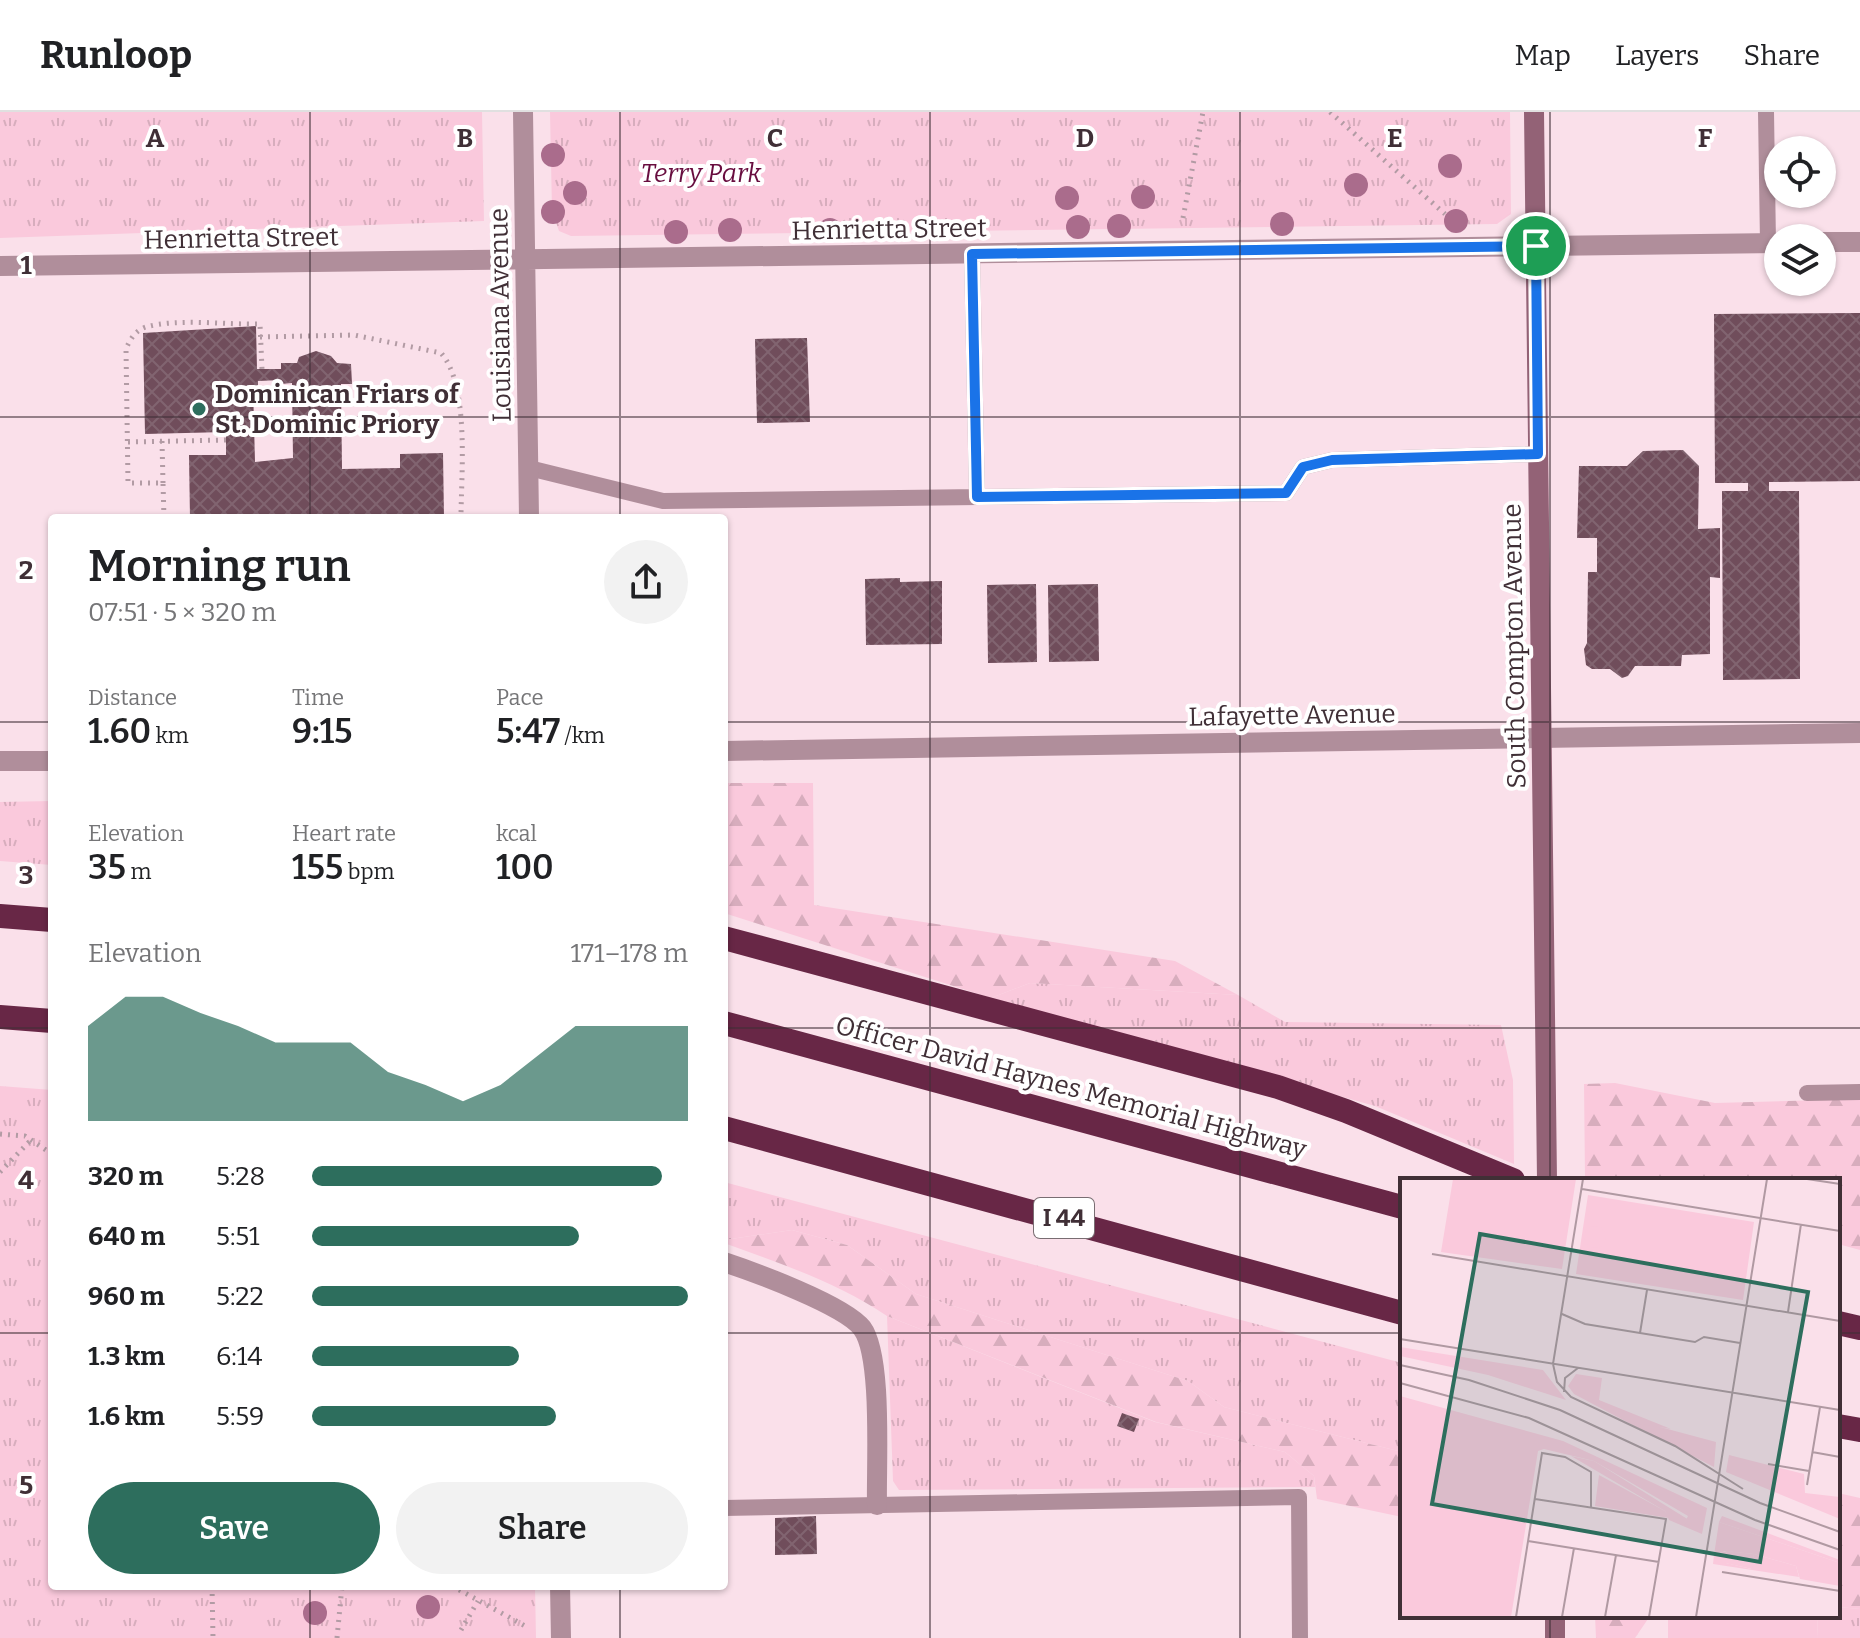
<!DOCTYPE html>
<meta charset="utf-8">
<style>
:root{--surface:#fff;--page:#f2f2f2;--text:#202124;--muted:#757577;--line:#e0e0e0;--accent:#2d6e5d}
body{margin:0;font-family:Bitter,serif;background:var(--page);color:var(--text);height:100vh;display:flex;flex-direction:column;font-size:30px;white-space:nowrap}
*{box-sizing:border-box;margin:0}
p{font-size:26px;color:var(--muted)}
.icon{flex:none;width:44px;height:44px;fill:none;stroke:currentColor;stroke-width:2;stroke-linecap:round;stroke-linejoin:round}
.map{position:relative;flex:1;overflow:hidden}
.sheet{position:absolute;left:48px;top:402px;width:680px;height:1076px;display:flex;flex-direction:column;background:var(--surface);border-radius:8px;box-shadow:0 2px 6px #0004}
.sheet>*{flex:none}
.buttons{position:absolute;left:1764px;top:24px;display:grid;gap:16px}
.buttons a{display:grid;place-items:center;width:72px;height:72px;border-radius:50%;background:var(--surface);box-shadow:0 2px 6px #0004;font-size:40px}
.pin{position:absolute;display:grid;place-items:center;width:68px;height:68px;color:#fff;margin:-34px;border:4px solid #fff;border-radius:50%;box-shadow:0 2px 8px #0007}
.round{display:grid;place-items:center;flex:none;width:84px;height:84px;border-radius:42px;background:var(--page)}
.summary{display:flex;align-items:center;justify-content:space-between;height:136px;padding:0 40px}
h1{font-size:44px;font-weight:600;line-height:60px}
.metrics{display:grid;grid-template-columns:repeat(3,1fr);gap:12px;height:136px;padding:8px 40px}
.metrics div{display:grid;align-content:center}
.metrics b{font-size:34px;font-weight:600}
.metrics small{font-size:22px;font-weight:400}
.metrics p{font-size:22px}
.chart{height:224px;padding:16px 40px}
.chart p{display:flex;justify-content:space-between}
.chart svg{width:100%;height:144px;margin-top:8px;fill:var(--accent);opacity:.7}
.cta{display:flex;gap:16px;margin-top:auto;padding:16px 40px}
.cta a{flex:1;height:92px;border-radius:48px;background:var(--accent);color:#fff;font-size:32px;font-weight:600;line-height:92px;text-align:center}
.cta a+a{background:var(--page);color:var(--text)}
ul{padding:0 40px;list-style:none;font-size:26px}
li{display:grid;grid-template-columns:128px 96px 1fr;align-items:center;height:60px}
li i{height:20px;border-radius:10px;background:var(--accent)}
header{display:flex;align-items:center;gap:48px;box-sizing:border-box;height:112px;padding:0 40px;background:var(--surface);border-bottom:2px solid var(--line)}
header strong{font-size:38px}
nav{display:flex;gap:44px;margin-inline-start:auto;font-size:28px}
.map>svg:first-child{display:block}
</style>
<header>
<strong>Runloop</strong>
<nav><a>Map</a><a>Layers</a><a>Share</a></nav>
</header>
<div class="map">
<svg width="1860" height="1526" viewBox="0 0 1860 1526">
<defs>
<pattern id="grass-tufts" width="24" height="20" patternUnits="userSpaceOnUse" patternTransform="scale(2)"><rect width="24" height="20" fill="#fac9dc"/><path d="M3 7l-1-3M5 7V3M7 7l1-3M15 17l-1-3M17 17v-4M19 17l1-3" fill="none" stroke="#d7adbd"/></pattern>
<pattern id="forest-firs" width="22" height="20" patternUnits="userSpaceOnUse" patternTransform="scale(2)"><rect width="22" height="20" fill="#fac9dc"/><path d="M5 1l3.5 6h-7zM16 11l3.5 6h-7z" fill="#d7adbd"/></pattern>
<pattern id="building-cross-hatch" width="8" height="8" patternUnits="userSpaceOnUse" patternTransform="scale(2)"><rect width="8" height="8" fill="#704d5b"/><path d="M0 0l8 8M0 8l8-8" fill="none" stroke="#816470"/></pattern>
</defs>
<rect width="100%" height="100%" fill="#fae0ea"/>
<path fill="url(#grass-tufts)" d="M0 0H482L484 109 0 126Z
M550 0H1510L1511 102 1497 112 571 124 559 119 552 99Z
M52 689V753L0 749V690Z
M1030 871 1238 883 1285 910 1501 913 1513 968 1514 1052 1375 994 991 886Z
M0 974 52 978V1474H535L536 1526H0Z
M724 1070 1402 1251V1340L1224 1295 1188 1269 916 1182 847 1133 792 1118 724 1128Z
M887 1204 1155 1310 1285 1340 1314 1364 1315 1375 899 1378 893 1369Z
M1838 1495 1860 1497V1526H1818L1817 1504H1838Z"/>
<path fill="url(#forest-firs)" d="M724 671H813L814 793 1175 849 1238 883 1030 871 991 886 724 801Z
M1615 971 1715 991 1860 987V1138L1838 1132V1068L1585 1066 1584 972Z
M792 1118 847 1133 916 1182 1188 1269 1224 1295 1402 1340V1405L1317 1387 1314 1364 1285 1340 1156 1310 887 1204C837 1170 781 1152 724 1131V1128Z
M1838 1381 1860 1386V1497L1838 1495Z
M1595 1504H1650L1635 1526H1596Z"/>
<path fill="#fac9dc" d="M1668 1504H1817L1818 1526H1668Z"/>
<path fill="url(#building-cross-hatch)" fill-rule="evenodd" d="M1860 201V369L1769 370V379H1799L1800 567 1723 568 1722 379H1748V371H1715L1714 202Z
M256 214 257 257H281V251H297L299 245 316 239 331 244 337 251 351 252 352 272H341L342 357 400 356V342L443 341 444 406H190L189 343H226V320L145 322 143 221ZM281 268V272L292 271 293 346 255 350 253 274H258V269Z
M807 226 810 310 757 311 755 227Z
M1683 338 1699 354 1698 417 1720 416V466L1710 465V542L1682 543 1681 554H1635L1628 564 1622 566 1610 557H1592L1586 553 1584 537 1587 531 1588 460H1597V426H1577L1579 354H1627L1643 339Z
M900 466V470L942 469V532L866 533 865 467Z
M1036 472 1037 550 988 551 987 473Z
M1098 472 1099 549 1049 550 1048 473Z
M1122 1301 1139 1307 1134 1320 1117 1314Z
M816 1404 817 1442 775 1443V1406Z"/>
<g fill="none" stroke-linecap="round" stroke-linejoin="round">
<path stroke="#b29ba4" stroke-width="5" stroke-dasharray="2 6" stroke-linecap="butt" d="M1330 0 1445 102
M1183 106 1203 0
M260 225 354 223 441 241C470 274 461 363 461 406
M162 329 163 371
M128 330 226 328
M164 406 163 371H128L126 237C130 227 136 218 146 215 178 206 227 213 260 212L262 257
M0 1022 25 1024 52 1042
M0 1060 31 1028
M212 1474 213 1526
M452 1474 527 1515
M461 1518 478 1489
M337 1526 342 1474"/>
<path stroke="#b08e9b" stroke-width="16" d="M1766 0 1768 131
M972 142 977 385
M529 356 663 389 1286 381 1303 355 1332 348 1538 342
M1807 981 1860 980
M724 1396 1299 1385 1300 1526"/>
<path stroke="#b08e9b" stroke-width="20" d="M523 0 529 406
M1822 130H1860
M0 154 1778 131
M724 639 1860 621
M0 649H52
M724 1150C754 1160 844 1193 862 1216 883 1244 876 1354 877 1393
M560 1474 561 1526"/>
<path stroke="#936276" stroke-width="20" d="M1534 0 1547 1068
M1555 1504V1526"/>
<path stroke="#682746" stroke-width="24" d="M0 804 52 808
M724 826 1278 975 1346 999 1513 1068
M0 905 52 909
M724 911 1402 1095
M724 1016 1402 1201
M1838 1211 1860 1216
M1838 1314 1860 1318"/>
</g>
<g fill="#aa6c8c">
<circle cx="553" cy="43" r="12"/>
<circle cx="1450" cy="54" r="12"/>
<circle cx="1356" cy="73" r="12"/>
<circle cx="575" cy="81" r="12"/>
<circle cx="1143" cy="85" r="12"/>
<circle cx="1067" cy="86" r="12"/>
<circle cx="553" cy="100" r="12"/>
<circle cx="1456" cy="109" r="12"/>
<circle cx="1282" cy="112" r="12"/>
<circle cx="1119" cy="114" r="12"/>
<circle cx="1078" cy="115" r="12"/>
<circle cx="730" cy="118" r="12"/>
<circle cx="830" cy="118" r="12"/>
<circle cx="676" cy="120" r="12"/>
<circle cx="428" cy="1495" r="12"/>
<circle cx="315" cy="1501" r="12"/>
</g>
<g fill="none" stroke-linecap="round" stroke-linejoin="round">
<g stroke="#fff" stroke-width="16">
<path id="route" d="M1536 134 1538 342 1332 348 1303 355 1286 381 977 385 972 142Z"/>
</g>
<use href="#route" stroke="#1a73e8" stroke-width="10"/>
</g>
<path fill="none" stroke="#402f36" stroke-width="2" stroke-opacity="0.55" d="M310 0V406M620 0V406M930 0V1526M1240 0V1526M1550 0V1068M0 305H1860M0 610H52M724 610H1860M0 916H52M724 916H1860M0 1221H52M724 1221H1402M1838 1221H1860M310 1474V1526M620 1474V1526M1550 1504V1526"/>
<circle fill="#2d6e5d" stroke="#fff" stroke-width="3" cx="199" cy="297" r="8"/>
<g text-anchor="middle" stroke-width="8" stroke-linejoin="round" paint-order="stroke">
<rect fill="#fff" stroke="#796d72" stroke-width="2" x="1034" y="1086" width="60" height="40" rx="6"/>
<g font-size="24" font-weight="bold" fill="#402f36">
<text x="1064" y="1114">I 44</text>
</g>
<g font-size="26" font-style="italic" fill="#680d3f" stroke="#fff">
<text x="701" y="70">Terry Park</text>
</g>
<g font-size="26" fill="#402f36" stroke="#fff">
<text transform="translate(889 117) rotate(-1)" y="9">Henrietta Street</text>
<text transform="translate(241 126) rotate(-1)" y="9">Henrietta Street</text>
<text transform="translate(500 203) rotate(-91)" y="9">Louisiana Avenue</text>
<text transform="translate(1514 534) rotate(-91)" y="9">South Compton Avenue</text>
<text transform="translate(1292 603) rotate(-1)" y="9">Lafayette Avenue</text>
<text transform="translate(1071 975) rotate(15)" y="9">Officer David Haynes Memorial Highway</text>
</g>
<g font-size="26" font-weight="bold" fill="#402f36" stroke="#fff" text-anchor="start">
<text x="215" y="291">Dominican Friars of<tspan x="215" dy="30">St. Dominic Priory</tspan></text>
</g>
</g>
<g transform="translate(1400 1066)">
<rect width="440" height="440" fill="#fae0ea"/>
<path d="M53 1H176L162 91 41 74ZM188 17 354 44 343 122 176 96ZM0 169 143 192 166 222 88 197 0 178ZM0 218 163 263 307 330 302 356 283 348 288 338 194 283 144 271 138 273 111 439H0ZM234 242 316 264 314 289 227 244ZM199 297 265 333 269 340 195 328ZM322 338 440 382V385L319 344ZM327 373 326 385 351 391 354 376 396 388 399 399 313 386 314 377Z" fill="#fac9dc"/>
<path d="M176 196 202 200 199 222 271 251 227 244 174 216 168 208ZM329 277 404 296 405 315 440 319V341L326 294ZM171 278 194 283 289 342 283 348 269 342 265 333ZM319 344 440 385V408L400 401 396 388 354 376 325 373 314 377Z" fill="#fac9dc"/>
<path d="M184 59a11 11 0 1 1 22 0a11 11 0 1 1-22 0ZM327 373 354 376 352 391 325 385Z" fill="#fac9dc"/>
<path fill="none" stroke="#b099a2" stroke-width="2" d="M407 1 440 6M182 11 440 53M32 76 440 143M388 134 401 46M162 136 185 146 295 164 304 159 340 165M240 155 247 112M0 161 440 232M153 186 183 1M153 186 157 204 171 219 275 268 343 311M0 187 69 202 160 232 360 325 440 354M0 205 129 240 355 342 440 372M164 214 165 200 178 190M412 274 440 279M368 286 409 293M407 307 420 229M135 321 266 341 249 439M128 363 259 384M322 394 440 413M116 439 142 275 165 279 191 294V329M162 439 174 370M205 439 216 377M296 439 367 1"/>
<path fill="#2d6e5d" fill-opacity="0.15" stroke="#2d6e5d" stroke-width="4" d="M80 56 408 114 360 384 32 326Z"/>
<rect width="440" height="440" fill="none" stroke="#402f36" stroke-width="4"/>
</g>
<g font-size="26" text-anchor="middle" font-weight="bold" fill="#402f36" stroke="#fff" stroke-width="8" stroke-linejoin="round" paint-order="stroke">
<text x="155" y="35">A</text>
<text x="465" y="35">B</text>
<text x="775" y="35">C</text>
<text x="1085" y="35">D</text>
<text x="1395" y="35">E</text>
<text x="1705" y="35">F</text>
<text x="26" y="162">1</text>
<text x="26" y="467">2</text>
<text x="26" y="772">3</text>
<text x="26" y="1077">4</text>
<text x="26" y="1382">5</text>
</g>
</svg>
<div class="buttons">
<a><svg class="icon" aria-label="locate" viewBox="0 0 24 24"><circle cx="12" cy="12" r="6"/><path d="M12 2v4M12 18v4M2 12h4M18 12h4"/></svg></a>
<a><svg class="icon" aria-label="layers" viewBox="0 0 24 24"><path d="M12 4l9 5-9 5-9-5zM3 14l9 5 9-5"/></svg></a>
</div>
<div class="pin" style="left:1536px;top:134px;background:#1e9e55"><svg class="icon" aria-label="arrive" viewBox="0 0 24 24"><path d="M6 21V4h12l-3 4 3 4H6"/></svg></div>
<section class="sheet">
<div class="summary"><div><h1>Morning run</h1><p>07:51 · 5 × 320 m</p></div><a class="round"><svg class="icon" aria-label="share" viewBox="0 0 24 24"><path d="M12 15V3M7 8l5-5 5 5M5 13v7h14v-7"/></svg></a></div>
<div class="metrics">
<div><p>Distance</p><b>1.60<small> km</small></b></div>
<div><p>Time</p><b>9:15</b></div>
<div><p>Pace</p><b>5:47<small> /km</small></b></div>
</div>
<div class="metrics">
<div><p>Elevation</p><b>35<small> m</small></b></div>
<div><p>Heart rate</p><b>155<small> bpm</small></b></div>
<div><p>kcal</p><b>100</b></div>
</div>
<div class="chart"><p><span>Elevation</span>171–178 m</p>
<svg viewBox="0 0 160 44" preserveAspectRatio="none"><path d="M0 44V15L10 6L20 6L30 11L40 15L50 20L60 20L70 20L80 29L90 33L100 38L110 33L120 24L130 15L140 15L150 15L160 15V44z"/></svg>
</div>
<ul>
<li><b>320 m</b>5:28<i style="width:93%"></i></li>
<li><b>640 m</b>5:51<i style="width:71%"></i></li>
<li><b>960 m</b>5:22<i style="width:100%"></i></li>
<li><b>1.3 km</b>6:14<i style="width:55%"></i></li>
<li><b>1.6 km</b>5:59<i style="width:65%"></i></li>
</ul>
<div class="cta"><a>Save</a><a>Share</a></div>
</section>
</div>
